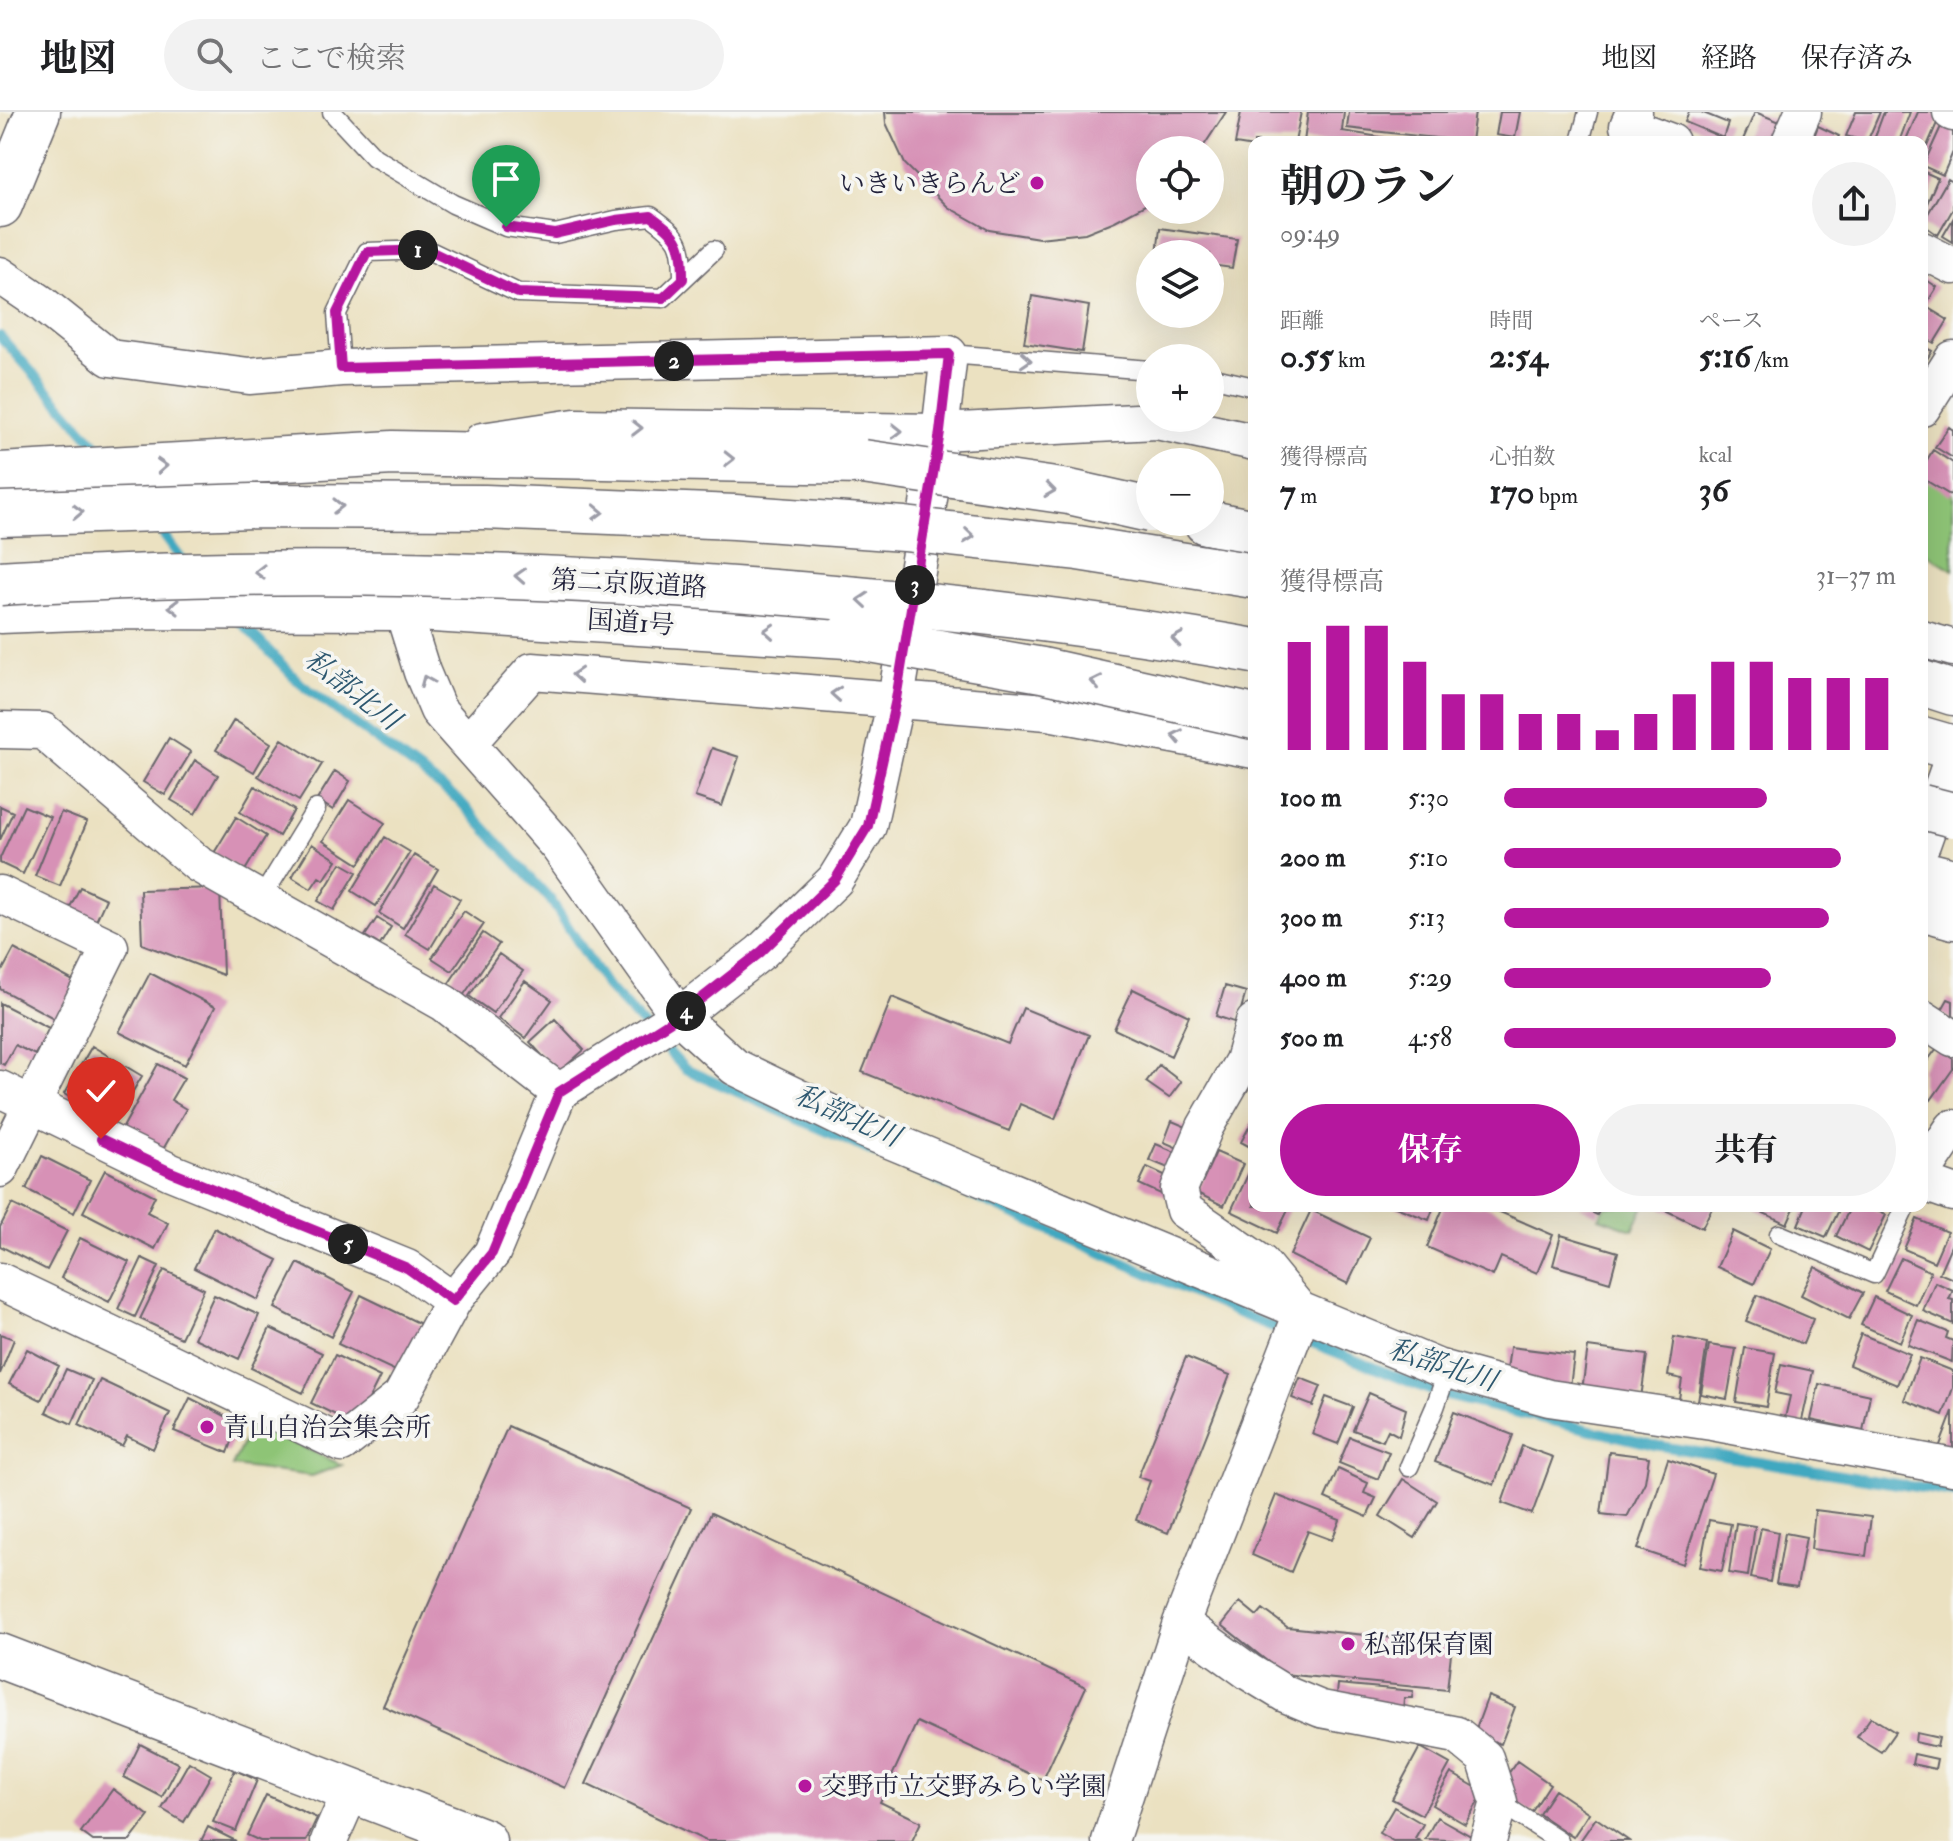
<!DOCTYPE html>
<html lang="ja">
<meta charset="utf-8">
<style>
:root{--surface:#fff;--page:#f2f2f2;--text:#202124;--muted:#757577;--line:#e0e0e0;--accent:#b5179e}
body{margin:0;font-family:"IM FELL Double Pica","Noto Serif JP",serif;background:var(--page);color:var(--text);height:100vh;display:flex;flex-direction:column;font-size:30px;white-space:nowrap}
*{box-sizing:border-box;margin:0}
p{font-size:26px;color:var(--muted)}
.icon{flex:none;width:44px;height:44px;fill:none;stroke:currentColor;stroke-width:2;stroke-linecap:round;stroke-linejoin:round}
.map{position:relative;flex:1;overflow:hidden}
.sheet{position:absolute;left:1248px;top:24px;width:680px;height:1076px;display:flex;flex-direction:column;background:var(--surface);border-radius:16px;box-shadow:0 8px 32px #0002}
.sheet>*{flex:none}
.fabs{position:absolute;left:1136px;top:24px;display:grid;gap:16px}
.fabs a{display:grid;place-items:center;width:88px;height:88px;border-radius:50%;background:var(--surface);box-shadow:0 8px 32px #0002;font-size:40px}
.pin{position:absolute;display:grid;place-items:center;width:68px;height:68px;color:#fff;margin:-82px -34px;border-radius:50% 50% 50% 0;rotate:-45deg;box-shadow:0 0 8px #0007}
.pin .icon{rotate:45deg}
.km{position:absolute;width:40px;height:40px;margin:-20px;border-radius:50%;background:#222;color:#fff;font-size:22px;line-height:40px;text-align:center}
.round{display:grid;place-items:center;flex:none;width:84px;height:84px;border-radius:42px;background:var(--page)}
.summary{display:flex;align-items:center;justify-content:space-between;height:136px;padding:0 32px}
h1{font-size:44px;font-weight:700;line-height:60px}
.figures{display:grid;grid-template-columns:repeat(3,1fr);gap:12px;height:136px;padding:8px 32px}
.figures div{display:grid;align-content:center}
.figures b{font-size:34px;font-weight:700}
.figures small{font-size:22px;font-weight:400}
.figures p{font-size:22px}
.chart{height:224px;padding:16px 32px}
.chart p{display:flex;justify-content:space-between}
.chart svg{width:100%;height:144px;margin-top:8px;stroke:var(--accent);stroke-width:6}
.cta{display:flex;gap:16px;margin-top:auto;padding:16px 32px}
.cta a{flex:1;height:92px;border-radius:48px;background:var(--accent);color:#fff;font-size:32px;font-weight:700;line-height:92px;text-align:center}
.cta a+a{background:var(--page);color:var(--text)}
ul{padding:0 32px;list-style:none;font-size:26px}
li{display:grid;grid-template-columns:128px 96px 1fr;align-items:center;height:60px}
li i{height:20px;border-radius:10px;background:var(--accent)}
header{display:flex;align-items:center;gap:48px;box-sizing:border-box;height:112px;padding:0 40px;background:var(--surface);border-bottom:2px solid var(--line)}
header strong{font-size:38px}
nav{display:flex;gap:44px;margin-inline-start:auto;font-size:28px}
.search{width:560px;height:72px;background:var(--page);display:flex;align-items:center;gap:20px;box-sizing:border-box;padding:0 28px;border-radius:44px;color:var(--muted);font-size:30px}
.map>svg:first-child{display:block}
</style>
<header>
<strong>地図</strong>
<div class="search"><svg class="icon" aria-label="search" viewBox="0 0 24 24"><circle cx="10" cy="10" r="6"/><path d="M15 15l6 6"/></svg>ここで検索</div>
<nav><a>地図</a><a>経路</a><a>保存済み</a></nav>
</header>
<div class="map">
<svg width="1953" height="1729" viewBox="0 0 1953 1729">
<rect width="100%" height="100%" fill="#f6f6f2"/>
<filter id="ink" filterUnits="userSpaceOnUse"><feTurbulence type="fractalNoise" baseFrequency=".0125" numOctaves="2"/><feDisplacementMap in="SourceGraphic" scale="16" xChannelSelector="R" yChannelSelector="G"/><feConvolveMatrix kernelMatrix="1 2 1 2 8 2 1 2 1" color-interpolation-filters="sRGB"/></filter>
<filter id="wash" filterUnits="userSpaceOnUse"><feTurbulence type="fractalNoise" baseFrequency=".006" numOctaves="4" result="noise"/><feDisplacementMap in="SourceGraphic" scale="32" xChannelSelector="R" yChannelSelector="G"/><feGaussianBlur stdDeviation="1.8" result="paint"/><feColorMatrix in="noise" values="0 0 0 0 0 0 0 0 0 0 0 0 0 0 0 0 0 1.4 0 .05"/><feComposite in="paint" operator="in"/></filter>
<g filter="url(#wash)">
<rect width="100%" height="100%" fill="#ebe1c1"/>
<path fill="#8ec476" stroke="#587358" stroke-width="2" d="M1922 362 1953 381V458L1922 439Z
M1606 1094H1644L1633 1118 1599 1106Z
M252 1312 342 1353 312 1364 232 1354Z"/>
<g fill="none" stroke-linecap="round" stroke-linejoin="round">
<path stroke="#40a8c0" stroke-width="10" d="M0 224 107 345
M154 410 185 452
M240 509 301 572 459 688 550 787 606 873 685 957 1233 1199 1442 1283 1654 1333 1953 1381"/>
</g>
<g id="blocks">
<path fill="#d791b6" d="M885 0H1226L1201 38H1150L1149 91 1115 109 1085 121 1039 126 989 118 948 95 905 52 886 11Z
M1241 0H1301L1295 30H1254V35L1235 32Z
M1308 0H1344L1342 19 1411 30H1304Z
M1349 0H1475L1471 30 1347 16Z
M1500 0H1520L1515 26 1496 23Z
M1689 0H1701L1728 11 1723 26 1685 10Z
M1755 0 1785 12 1777 30H1742Z
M1856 0H1880L1867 30 1846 24Z
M1884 0H1910L1899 30H1873Z
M1918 0H1931L1940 4 1922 46V30H1905Z
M1944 8 1953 13V40L1943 63 1923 54Z
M1818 14 1839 24 1836 30H1812Z
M1922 59 1938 66 1922 103Z
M1948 67 1953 70V97L1938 123 1922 112Z
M1953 107V130L1943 124Z
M1160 116 1237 127 1232 156 1210 153V142H1157Z
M1922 165 1937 175 1925 194 1948 208 1934 231 1922 224Z
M1032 184 1089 194 1082 240 1024 231Z
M1922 234 1932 239 1922 255Z
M1949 315 1953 318V346L1935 335Z
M1933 338 1953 351V378L1950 383 1922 366V356Z
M234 608 271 631 254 660 216 638Z
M169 626 191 640 165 683 143 670Z
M282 627 322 652 299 689 258 664Z
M712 636 739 645 722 694 695 685Z
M195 648 218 663 195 702 171 688Z
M335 659 350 669 333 698 317 688Z
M255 674 294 698 279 724 240 700Z
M349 688 385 711 359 752 323 729Z
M0 694 13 700 0 728Z
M24 694 50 705 23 762 0 751V746Z
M61 700 87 710 60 774 35 764Z
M236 705 266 724 244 760 214 741Z
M385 725 410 740 376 794 352 779Z
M312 732 337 748 324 768 319 765 311 777 292 765Z
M414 743 438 757 403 816 379 801Z
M341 751 357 760 334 798 318 789Z
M434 772 460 787 430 837 405 822Z
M80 775 106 787 96 809 69 797Z
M220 776 223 863 142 832 140 778Z
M464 799 484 812 452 859 432 846Z
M377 806 391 815 380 833 365 824Z
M483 821 499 832 463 884 447 874Z
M14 837 77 871 57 908 0 877V863Z
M499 842 523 859 493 901 469 884Z
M150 861 215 895 185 953 119 920Z
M525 869 552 888 525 926 498 906Z
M1225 874 1246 880 1237 911 1216 904Z
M1133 877 1189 904 1171 944 1114 917Z
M892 885 1008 932 1023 896 1089 923 1055 1007 1020 992 1009 1019 862 960Z
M1948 887 1953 889V908L1940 901Z
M0 891 49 916 35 943 15 933 4 953 0 951Z
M555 907 584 938 558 961 530 930Z
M92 934 142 964 114 1011 64 982Z
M1937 936 1953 947V957L1931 988 1922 981V956Z
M158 952 184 966 171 988 186 997 161 1041 121 1019Z
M1159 953 1181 970 1169 986 1146 970Z
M1254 1006V1037L1241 1030Z
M1172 1009 1196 1019 1187 1040 1164 1030Z
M1156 1032 1187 1045 1180 1061 1149 1048Z
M1216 1040 1243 1052 1224 1094 1197 1081Z
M42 1044 90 1068 74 1101 26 1077Z
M1147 1055 1173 1067 1165 1084 1139 1072Z
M1251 1056 1254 1057V1094H1290L1277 1121 1231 1099Z
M105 1058 155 1084 147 1100 168 1111 155 1137 83 1100Z
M12 1092 67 1119 47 1158 0 1134V1115Z
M1393 1094H1434L1429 1108Z
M1444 1094H1486L1553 1123 1537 1161 1501 1145 1493 1164 1427 1135Z
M1579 1094H1602L1597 1103Z
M1662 1094H1713L1702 1116 1661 1096Z
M1756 1094H1795L1787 1112 1755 1097Z
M1806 1094H1841L1826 1125 1798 1113Z
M1851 1094H1867L1886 1103 1868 1140 1836 1124Z
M1311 1098 1370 1126 1348 1172 1290 1143Z
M1917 1107 1947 1120 1934 1150 1904 1137Z
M214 1116 278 1148 258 1188 194 1156Z
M1733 1119 1770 1137 1754 1172 1717 1155Z
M1561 1123 1618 1140 1610 1170 1553 1153Z
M80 1126 129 1150 109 1190 61 1166Z
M1953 1129V1167L1939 1161Z
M142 1146 159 1154 135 1205 118 1197Z
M1901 1146 1931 1160 1916 1193 1885 1179Z
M298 1151 354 1180 331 1225 275 1196Z
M1815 1155 1863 1181 1849 1207 1801 1183Z
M164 1158 204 1177 181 1226 140 1207Z
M1935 1170 1953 1178 1949 1187 1953 1188V1212L1923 1199Z
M214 1183 259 1203 239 1247 194 1226Z
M361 1183 425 1214 402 1262 338 1232Z
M1757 1183 1813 1207 1803 1232 1746 1209Z
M1874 1185 1912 1203 1900 1230 1861 1213Z
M1918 1208 1948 1220 1946 1226 1953 1229 1952 1250 1908 1233Z
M270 1216 322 1241 303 1281 251 1256Z
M0 1222 14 1227 0 1262Z
M1861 1222 1910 1242 1897 1273 1849 1253Z
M1674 1225 1707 1231 1698 1290 1679 1287 1682 1267 1668 1264Z
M1709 1233 1736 1237 1727 1287 1701 1282Z
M1510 1235 1574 1243 1570 1275 1506 1266Z
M1588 1235 1647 1243 1641 1286 1582 1278Z
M1745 1236 1775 1241 1766 1295 1736 1290Z
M27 1237 59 1254 41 1288 9 1272Z
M335 1243 380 1265 356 1313 311 1291Z
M1186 1245 1230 1263 1168 1421 1136 1408 1150 1369 1138 1365Z
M1920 1246 1953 1259V1276L1943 1303 1904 1288Z
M1781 1252 1813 1259 1801 1313 1784 1310 1790 1284 1775 1281Z
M66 1257 92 1268 72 1312 46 1300Z
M1300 1266 1321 1274 1313 1294 1292 1286Z
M100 1268 170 1301 153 1337 127 1324 122 1334 79 1313Z
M1819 1272 1870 1283 1863 1319 1811 1308Z
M1369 1281 1406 1297 1399 1324 1388 1318 1383 1329 1353 1318Z
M1326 1285 1353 1295 1338 1332 1312 1322Z
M190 1286 239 1311 228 1341 174 1319Z
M1953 1299V1341L1939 1336Z
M1454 1300 1513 1323 1494 1373 1435 1350Z
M508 1314 691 1396 565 1676 383 1594Z
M1350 1325 1389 1340 1378 1367 1339 1351Z
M1522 1334 1553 1345 1532 1402 1502 1391Z
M1609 1340 1649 1345 1645 1370 1627 1405 1601 1402Z
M1668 1347 1713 1362 1683 1452 1638 1437Z
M1338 1357 1368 1371 1364 1381 1376 1386 1367 1405 1325 1386Z
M1403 1367 1437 1389 1415 1426 1380 1404Z
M1276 1383 1340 1408 1332 1428 1308 1419 1291 1460 1252 1443Z
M1815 1398 1871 1405 1866 1444 1811 1437Z
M711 1401 1086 1575 1043 1668 917 1610 880 1690 921 1710 912 1729H706L586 1672Z
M1709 1408 1731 1412 1722 1459 1700 1455Z
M1736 1411 1755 1414 1748 1464 1729 1461Z
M1761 1416 1778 1420 1770 1470 1751 1466Z
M1785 1421 1806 1425 1797 1475 1776 1472Z
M1240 1490 1257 1504 1263 1497 1287 1515 1452 1532 1447 1578 1283 1562 1222 1513Z
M1338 1572 1413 1579 1412 1586H1404L1403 1598 1336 1592Z
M1488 1584 1515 1595 1501 1632 1474 1622Z
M1871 1605 1895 1620 1881 1640 1857 1625Z
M1916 1621 1939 1626 1937 1635 1915 1630Z
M140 1632 179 1652 162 1685 124 1665Z
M1420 1635 1450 1652 1422 1703 1392 1687Z
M1914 1642 1937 1647 1935 1657 1912 1652Z
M1517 1649 1550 1672 1531 1701 1511 1687 1504 1668Z
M189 1650 211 1663 184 1710 162 1697Z
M235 1658 257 1668 236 1719 213 1710Z
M1451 1661 1484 1680 1465 1712 1432 1693Z
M113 1677 149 1704 130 1729H93L81 1720Z
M1555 1678 1589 1701 1573 1725 1539 1702Z
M266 1683 317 1706 306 1729H260L247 1723Z
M1394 1695 1423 1712 1415 1726 1420 1729H1393L1379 1721Z
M1437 1705 1476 1727 1475 1729 1425 1727Z
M1596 1706 1629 1729H1580Z
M208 1715 236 1729H201Z"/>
</g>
</g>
<g filter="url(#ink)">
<use href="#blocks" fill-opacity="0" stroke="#68656a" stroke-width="2"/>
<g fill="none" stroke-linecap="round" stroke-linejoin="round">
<g stroke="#68656a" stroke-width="21">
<path id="service" d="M332 0 374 45 453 92 506 115 555 122 616 108 651 104C680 125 683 130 683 167
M1580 30 1588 0
M949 242 1150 258
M341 256 337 201 367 140 428 138 518 181 663 186 714 138
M1210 265 1254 275
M261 787 316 697
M1779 1122 1874 1162 1906 1094
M1409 1355 1435 1295 1448 1258
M1499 1690 1559 1729"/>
</g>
<g stroke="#68656a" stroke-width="39">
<path id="minor" d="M1634 0 1628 14 1671 30
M1951 0 1953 1
M1790 30 1803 0
M1922 138 1953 154
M0 163 41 191 110 246 249 264 341 256 949 242 940 320 896 587 868 714 835 768 761 840 679 904 735 955 863 1017 1437 1255 1549 1286 1712 1310 1953 1355
M1922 296 1953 247
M482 329 575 315 940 320 1156 309 1254 330
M1922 527 1953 536
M0 618 43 619 198 752 444 891 559 980
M468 631 532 559 1048 600 1254 638
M1922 732 1953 645
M0 782 110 835 0 1057
M1922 800 1953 809
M1922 906 1953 926
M0 977 171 1060 407 1156 453 1189
M1922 1062 1953 1016
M1922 1070 1953 1081
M0 1169 342 1332 401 1285 453 1189 492 1141 559 980 679 904 558 734 438 598 422 560 402 496
M1181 1511 1249 1560 1285 1582 1321 1597 1457 1623 1485 1646 1499 1690 1488 1729
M329 1729 351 1679
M1110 1729 1181 1511 1302 1201 1261 1151 1184 1098 1179 1077 1205 1015 1243 949 1254 910"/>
</g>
<g stroke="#68656a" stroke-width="47">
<path id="tertiary" d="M0 1544 484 1729"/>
</g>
<g stroke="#68656a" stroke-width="47">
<path id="secondary" d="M0 93 38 0"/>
</g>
<g stroke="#68656a" stroke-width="47">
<path id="trunk" d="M0 363 393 341 863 350
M1206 410 1254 420
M0 499 103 495 402 496 847 524
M1922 571 1953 581
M1922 761 1953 769"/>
</g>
<g stroke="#68656a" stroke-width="47">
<path id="motorway" d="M1922 627 1953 636"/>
</g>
<use href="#service" stroke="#fff" stroke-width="18"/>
<use href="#minor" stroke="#fff" stroke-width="36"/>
<use href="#tertiary" stroke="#fff" stroke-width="44"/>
<use href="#secondary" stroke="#fff" stroke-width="44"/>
<use href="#trunk" stroke="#fff" stroke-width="44"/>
<use href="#motorway" stroke="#fff" stroke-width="44"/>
<g stroke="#68656a" stroke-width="47" stroke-linecap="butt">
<path id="trunk-bridge" d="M863 350 1069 380 1150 398
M847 524 1042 558 1254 605"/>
</g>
<g stroke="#68656a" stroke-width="47" stroke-linecap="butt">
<path id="motorway-bridge" d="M0 402 252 394 485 395 735 405 904 417 1078 436 1254 464
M0 471C42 468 84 467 126 465 293 458 459 461 626 470 836 482 1046 502 1254 539
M1922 695 1953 703"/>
</g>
<use href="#trunk-bridge" stroke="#fff" stroke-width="44"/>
<use href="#motorway-bridge" stroke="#fff" stroke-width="44"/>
</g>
<defs><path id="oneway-chevron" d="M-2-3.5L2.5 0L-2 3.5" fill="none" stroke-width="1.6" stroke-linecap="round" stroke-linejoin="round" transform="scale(2)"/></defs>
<g stroke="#9c9ca7">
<use href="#oneway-chevron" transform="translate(1026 248) rotate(4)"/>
<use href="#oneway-chevron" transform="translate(637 316) rotate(1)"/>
<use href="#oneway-chevron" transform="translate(897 319) rotate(1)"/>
<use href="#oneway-chevron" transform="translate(729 347) rotate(1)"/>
<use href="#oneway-chevron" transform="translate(162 354) rotate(-3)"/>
<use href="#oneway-chevron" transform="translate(1050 378) rotate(8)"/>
<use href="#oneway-chevron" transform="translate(338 394)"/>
<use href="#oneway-chevron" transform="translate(78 400) rotate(-2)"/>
<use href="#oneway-chevron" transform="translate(598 400) rotate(2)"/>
<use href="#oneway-chevron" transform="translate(969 424) rotate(6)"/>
<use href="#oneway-chevron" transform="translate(260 460) rotate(180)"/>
<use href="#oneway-chevron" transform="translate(520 464) rotate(-177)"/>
<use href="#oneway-chevron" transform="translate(863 488) rotate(-175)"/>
<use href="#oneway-chevron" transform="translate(174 495) rotate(-180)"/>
<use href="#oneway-chevron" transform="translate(769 519) rotate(-176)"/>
<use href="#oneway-chevron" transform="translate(1177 527) rotate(-171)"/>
<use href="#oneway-chevron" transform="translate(577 563) rotate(-176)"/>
<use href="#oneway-chevron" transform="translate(426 569) rotate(-113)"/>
<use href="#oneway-chevron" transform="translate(1096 570) rotate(-168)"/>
<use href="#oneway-chevron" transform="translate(836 582) rotate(-176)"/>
<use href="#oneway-chevron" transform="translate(1177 624) rotate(-169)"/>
</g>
</g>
<g fill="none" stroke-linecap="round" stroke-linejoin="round" filter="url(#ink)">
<g stroke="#fff" stroke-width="16">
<path id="route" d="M101 1027 171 1060 407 1156 453 1189 492 1141 559 980 679 904 761 840 835 768 868 714 896 587 940 320 949 242 341 256 337 201 367 140 428 138 518 181 663 186 683 167C683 130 680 125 651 104L616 108 555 122 506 115"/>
</g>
<use href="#route" stroke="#b5179e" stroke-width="10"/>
</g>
<g fill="#b5179e" stroke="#f6f6f2" stroke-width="3">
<circle cx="1037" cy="71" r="8"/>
<circle cx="207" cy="1315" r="8"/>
<circle cx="1348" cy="1532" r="8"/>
<circle cx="805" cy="1674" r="8"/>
</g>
<g text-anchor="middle" stroke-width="7" stroke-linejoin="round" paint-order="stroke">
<g font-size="26" fill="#22223b" stroke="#f6f6f2" text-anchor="start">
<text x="1021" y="80" text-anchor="end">いきいきらんど</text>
<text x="223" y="1324">青山自治会集会所</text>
<text x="1364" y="1541">私部保育園</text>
<text x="821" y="1683">交野市立交野みらい学園</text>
</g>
<g font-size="26" fill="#22223b" stroke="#f6f6f2">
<text transform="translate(629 471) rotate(3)" y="9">第二京阪道路</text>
<text transform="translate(631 510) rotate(4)" y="9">国道1号</text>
</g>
<g font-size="28" font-style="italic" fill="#2e5870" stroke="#f6f6f2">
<text transform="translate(353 577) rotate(38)" y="10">私部北川</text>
<text transform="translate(848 1003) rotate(24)" y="10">私部北川</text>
<text transform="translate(1443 1252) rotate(18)" y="10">私部北川</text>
</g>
</g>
</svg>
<div class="fabs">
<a><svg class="icon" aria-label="locate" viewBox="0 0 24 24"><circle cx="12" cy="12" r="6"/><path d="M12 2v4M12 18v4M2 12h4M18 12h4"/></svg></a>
<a><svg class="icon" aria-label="layers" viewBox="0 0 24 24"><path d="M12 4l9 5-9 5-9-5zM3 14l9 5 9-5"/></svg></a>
<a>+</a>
<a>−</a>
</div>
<div class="pin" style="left:506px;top:115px;background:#1e9e55"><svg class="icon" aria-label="arrive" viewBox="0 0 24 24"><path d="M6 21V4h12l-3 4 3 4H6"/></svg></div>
<div class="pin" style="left:101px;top:1027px;background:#d93025"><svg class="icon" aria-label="check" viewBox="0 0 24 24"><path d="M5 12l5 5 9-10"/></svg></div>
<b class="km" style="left:418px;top:138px">1</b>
<b class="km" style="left:674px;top:249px">2</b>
<b class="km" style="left:915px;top:473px">3</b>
<b class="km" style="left:686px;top:899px">4</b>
<b class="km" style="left:348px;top:1132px">5</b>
<section class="sheet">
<div class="summary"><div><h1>朝のラン</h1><p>09:49</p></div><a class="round"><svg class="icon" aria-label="share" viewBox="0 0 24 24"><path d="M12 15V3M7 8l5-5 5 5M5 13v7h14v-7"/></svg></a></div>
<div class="figures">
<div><p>距離</p><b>0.55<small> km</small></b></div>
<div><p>時間</p><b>2:54</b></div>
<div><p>ペース</p><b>5:16<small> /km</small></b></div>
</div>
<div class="figures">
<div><p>獲得標高</p><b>7<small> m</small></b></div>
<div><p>心拍数</p><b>170<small> bpm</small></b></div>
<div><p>kcal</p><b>36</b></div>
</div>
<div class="chart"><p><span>獲得標高</span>31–37 m</p>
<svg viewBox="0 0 160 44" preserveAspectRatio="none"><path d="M5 44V11M15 44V6M25 44V6M35 44V17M45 44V27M55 44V27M65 44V33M75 44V33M85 44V38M95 44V33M105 44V27M115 44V17M125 44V17M135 44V22M145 44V22M155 44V22"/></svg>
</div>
<ul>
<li><b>100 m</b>5:30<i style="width:67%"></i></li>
<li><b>200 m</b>5:10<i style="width:86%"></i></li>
<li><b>300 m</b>5:13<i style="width:83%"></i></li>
<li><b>400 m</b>5:29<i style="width:68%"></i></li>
<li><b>500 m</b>4:58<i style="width:100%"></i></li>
</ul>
<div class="cta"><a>保存</a><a>共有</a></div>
</section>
</div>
